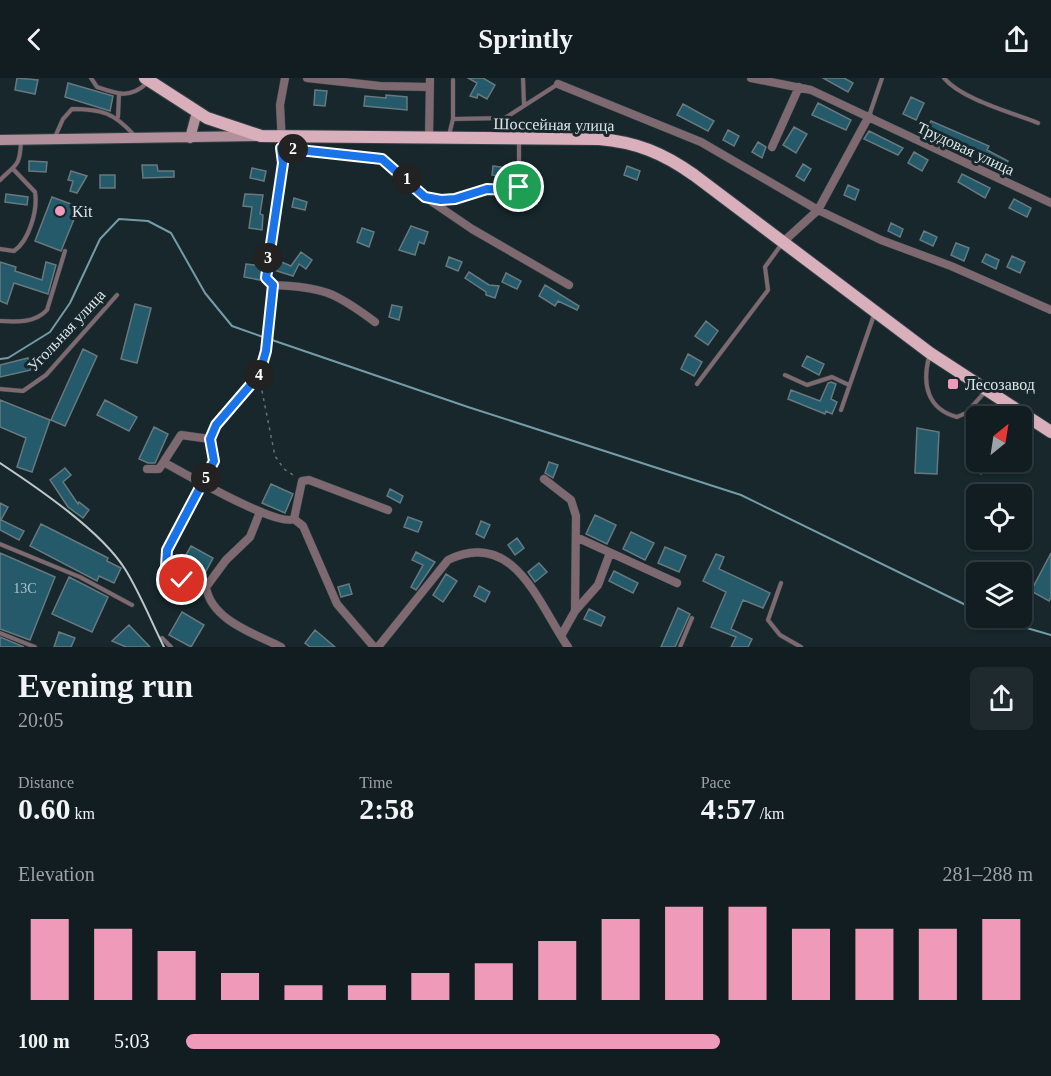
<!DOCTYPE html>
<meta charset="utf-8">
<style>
:root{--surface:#111d21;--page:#1e2a2e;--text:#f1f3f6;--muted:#9ca2a5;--line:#303b3f;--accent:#ef9ab8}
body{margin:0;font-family:Georgia,serif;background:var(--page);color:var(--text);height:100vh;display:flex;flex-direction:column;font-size:22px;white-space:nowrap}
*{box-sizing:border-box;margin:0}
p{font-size:20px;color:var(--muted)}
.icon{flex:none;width:33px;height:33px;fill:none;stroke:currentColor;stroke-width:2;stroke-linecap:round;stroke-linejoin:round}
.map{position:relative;height:569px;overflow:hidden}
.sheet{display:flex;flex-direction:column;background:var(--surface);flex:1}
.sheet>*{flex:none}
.needle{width:39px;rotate:30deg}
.fabs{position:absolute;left:966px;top:328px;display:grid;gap:12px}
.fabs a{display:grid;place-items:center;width:66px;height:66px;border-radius:9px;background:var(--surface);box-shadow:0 2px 4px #0004,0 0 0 2px var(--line);font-size:30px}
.pin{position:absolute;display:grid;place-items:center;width:51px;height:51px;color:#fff;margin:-26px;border:3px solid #fff;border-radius:50%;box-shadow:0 2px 6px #0007}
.km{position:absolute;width:30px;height:30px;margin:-15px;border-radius:50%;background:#222;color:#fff;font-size:16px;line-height:30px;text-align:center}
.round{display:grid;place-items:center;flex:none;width:63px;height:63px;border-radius:9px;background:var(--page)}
.overview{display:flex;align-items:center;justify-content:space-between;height:102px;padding:0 18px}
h1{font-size:33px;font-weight:700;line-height:45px}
.stats{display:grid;grid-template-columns:repeat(3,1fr);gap:9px;height:102px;padding:6px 18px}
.stats div{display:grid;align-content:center}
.stats b{font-size:30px;font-weight:700}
.stats small{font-size:16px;font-weight:400}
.stats p{font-size:16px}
.chart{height:168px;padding:12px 18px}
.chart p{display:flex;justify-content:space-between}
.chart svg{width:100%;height:108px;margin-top:6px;stroke:var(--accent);stroke-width:6}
ul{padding:0 18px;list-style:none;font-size:20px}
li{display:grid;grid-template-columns:96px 72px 1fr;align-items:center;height:45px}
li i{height:15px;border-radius:8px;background:var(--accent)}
header{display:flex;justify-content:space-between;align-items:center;height:78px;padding:0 18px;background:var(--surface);font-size:27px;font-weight:700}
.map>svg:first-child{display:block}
</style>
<header><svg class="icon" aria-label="back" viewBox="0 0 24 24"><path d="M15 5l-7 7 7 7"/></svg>Sprintly<svg class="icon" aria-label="share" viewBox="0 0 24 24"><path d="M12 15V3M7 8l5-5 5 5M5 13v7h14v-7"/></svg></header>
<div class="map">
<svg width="1051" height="569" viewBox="0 0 1051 569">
<rect width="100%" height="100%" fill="#17272c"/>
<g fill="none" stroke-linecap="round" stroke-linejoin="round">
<path stroke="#739ca8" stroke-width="2" d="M272 262 468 329 741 417 976 532
M0 281 8 280 50 254 70 225 100 161 119 141 148 143 171 155 205 215 232 248 263 259
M992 540 1051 557"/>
</g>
<path fill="#245a69" stroke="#67797f" stroke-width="1.5" d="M17 0 38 2 35 16 15 12Z
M468 0H483L495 7 487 21 478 16 477 20 470 18 477 5Z
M823 0H844L853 5 848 14Z
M68 5 113 18 110 33 65 19Z
M315 12 327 13 325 28 314 27Z
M386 17 407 19V32L364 28 365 18 386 20Z
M911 19 924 25 916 42 903 36Z
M818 25 851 42 846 52 812 37Z
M683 26 714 43 708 53 677 37Z
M931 43 989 68 987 72 1008 83 1004 91 963 68 961 70 926 52Z
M794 49 807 56 796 75 783 67Z
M728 52 739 58 734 68 723 62Z
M869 53 903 70 898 77 864 61Z
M758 64 766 69 762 80 752 74Z
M914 74 928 82 922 93 908 85Z
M29 83 47 84 46 94 29 93Z
M803 86 811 91 804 103 796 98Z
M142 87H157L158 93H174V99L143 100Z
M493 88 508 90V98L492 97Z
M627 88 640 93 637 102 624 97Z
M252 90 266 93 264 103 250 100Z
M71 93 87 98 77 115 70 113 73 103 68 102Z
M962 96 990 110 985 120 958 104Z
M100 97H115V110H100Z
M848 107 859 112 855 122 844 117Z
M525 112H537V126H525Z
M6 116 28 119 27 127 5 124Z
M245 116 263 117 260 136 263 137 262 152 249 150 252 129 243 128Z
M52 119 79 129 61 173 35 163Z
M294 120 307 124 305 132 292 129Z
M1014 121 1031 130 1027 139 1009 130Z
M891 145 903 151 900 159 888 153Z
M411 148 428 154 424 166 419 164 415 177 399 172Z
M362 150 374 154 369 169 357 164Z
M924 153 937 159 933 168 920 162Z
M956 165 969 170 964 183 951 177Z
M301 174 312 182 306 191 299 186 293 198 274 192 279 183 291 188Z
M986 176 999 182 996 191 982 184Z
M1012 178 1025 184 1020 195 1007 189Z
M449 179 462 184 458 193 446 188Z
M0 184 16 189 15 193 42 202 46 184 56 187 48 216 14 205 7 226 0 223Z
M246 186 262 188 260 202 244 199Z
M469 194 489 207 499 208 495 220 486 217V214L465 200Z
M506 195 521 203 517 211 502 204Z
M545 207 579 228 577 232 558 223 555 228 539 218Z
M135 226 151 230 137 285 121 281Z
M392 227 402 229 399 242 389 239Z
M706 243 718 253 708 267 695 258Z
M83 271 97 278 65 348 51 342Z
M688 276 702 284 694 298 681 291Z
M807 278 824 286 819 297 802 288Z
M28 280 31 292 0 299V287Z
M831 304 836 306 831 321 837 324 832 336 826 333 825 336 788 321 791 312 820 323 828 305Z
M0 322 50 342 32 394 17 389 26 360 0 349Z
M105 322 137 339 129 353 97 337Z
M154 349 168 356 155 385H148L139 381Z
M917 350 939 354 937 396 915 395Z
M976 368V384H988L981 396 966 387Z
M549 384 558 387 553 400 545 395Z
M65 390 71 397 63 404 78 426 79 424 89 432 83 440 68 429 50 402Z
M271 406 293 416 285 435 262 425Z
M390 411 403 418 400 425 387 418Z
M0 425 8 429 1 442 24 453 19 462 0 452Z
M595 437 616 447 607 466 586 456Z
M408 439 422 444 418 454 404 449Z
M481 443 490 447 484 460 476 456Z
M41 446 108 480 107 483 121 490 114 505 99 498 97 503 30 468Z
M631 454 654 465 645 482 623 471Z
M517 460 524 470 515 477 508 467Z
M191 468 213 480 204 497 182 484Z
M665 469 686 478 679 494 658 485Z
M416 474 435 484 416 512 411 509 423 487 412 482Z
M0 475 55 499 30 562 0 551Z
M1051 475V519L1049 523 1031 513Z
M716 476 724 479 719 491 770 515 763 530 743 522 731 551 752 561 748 569H731L736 559 711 549 726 514 703 503Z
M539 485 547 494 535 504 528 494Z
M614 493 638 505 633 515 609 503Z
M446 496 457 503 443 524 433 517Z
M69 499 108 519 92 554 52 536Z
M349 506 352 516 341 519 338 509Z
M479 508 490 514 485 524 474 518Z
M678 530 690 536 675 569H661Z
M589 531 605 539 601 548 584 541Z
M182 534 204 547 191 569 169 557Z
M129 547 150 569H126L112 563Z
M315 552 335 569H310L305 565Z
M59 554 75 560 71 569H54Z
M0 559 24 569H0Z"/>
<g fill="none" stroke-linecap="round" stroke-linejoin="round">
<g stroke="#324246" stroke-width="5">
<path id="service" d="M91 0 97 9C117 16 130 21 147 5
M523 0 524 27
M944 0C961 21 1013 35 1038 45
M869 38 882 0
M118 39 119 16
M453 41 505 40 558 6
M449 57 453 41V2
M54 61 63 41 72 31C102 31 114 35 134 57
M0 102C16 86 20 89 21 63
M429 120 455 121 487 111H515L519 109V62
M0 171 14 173C29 163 38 132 35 114L14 92
M0 243C17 244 35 245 47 232L65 173
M929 279C922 306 927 331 957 339L966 335 985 314
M785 297 807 307 832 299 849 307
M697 306 768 212 765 189 781 167
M0 311 23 313 46 297 117 217
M841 332 874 237
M0 466 80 499 132 527
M781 505 768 542 780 557 801 569
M0 555 35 569
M162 560 171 569
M680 569 692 540"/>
</g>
<g stroke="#324246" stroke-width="9">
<path id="minor" d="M285 0 280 27 283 85 266 200 273 207C323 209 335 214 375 244
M307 0 380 8 429 9
M751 0 811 12 1051 125
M558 6 701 64 818 132 881 162 951 188 1051 232
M429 61 430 0
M772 69 799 9
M281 70 382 81 425 119 472 151 569 207
M783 164 818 132 869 38
M165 385C186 396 276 449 294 441
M147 391H159L181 357 210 361
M544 401 571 422 576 438 575 533 561 558
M204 405C194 423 164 465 165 484 166 499 194 508 206 509
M260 434 250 459 226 482 206 509C211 542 255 556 281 569
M576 459 677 505
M575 533 598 507 610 475
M374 569 337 526 303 448 294 441 302 403 309 402 388 432
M378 569 448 482C514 450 538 525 568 569"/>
</g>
<g stroke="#324246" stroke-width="12">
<path id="secondary" d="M190 60 197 34
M0 62 258 58"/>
</g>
<g stroke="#324246" stroke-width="14">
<path id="primary" d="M145 0 207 40 261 58 599 61C636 64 663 75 694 97L930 275 1051 354"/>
</g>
<path stroke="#647377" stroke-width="1.5" stroke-dasharray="3 4.5" stroke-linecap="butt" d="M259 298 275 378 284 391 296 399
M213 353C222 331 244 318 258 298 272 277 270 239 272 214
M207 399 214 383 213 369"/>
<use href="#service" stroke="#7e6970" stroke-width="4"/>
<use href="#minor" stroke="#7e6970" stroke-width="8"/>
<use href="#secondary" stroke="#b1909b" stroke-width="10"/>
<use href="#primary" stroke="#d9afbc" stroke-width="12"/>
<path stroke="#bbc7ca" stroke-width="2" d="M0 385C38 410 101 453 125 491 140 515 151 543 164 569"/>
</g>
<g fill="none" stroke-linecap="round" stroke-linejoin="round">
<g stroke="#fff" stroke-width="12">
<path id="route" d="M182 502 166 489 167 472 214 383 210 361 216 347 259 297 266 273 273 207 266 200 283 85 281 70 382 81 425 119 441 122 455 121 487 111 512 112 519 109"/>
</g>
<use href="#route" stroke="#1a73e8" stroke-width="8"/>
</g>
<g fill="#ef9ab8" stroke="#17272c" stroke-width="2">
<circle cx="60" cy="133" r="6"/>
<rect x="947" y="300" width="12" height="12" rx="3"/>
</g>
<g text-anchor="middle" stroke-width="6" stroke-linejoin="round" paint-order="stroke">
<g font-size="14" fill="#adc3c9">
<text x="25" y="515">13С</text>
</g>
<g font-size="16" fill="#dbe6e9" stroke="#17272c">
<text transform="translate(554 46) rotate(1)" y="6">Шоссейная улица</text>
<text transform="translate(966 70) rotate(25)" y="6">Трудовая улица</text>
<text transform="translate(66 252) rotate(-47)" y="6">Угольная улица</text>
</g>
<g font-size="16" fill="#dbe6e9" stroke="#17272c" text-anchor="start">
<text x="72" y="139">Kit</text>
<text x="965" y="312">Лесозавод</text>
</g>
</g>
</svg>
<div class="fabs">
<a><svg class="needle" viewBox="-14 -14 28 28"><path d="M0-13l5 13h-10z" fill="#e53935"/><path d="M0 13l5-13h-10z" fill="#9ca2a5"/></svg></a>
<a><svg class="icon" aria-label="locate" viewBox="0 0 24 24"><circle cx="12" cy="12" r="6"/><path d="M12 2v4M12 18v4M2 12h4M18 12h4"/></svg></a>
<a><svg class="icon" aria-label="layers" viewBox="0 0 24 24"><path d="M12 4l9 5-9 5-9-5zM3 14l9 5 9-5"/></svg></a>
</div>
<div class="pin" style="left:519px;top:109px;background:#1e9e55"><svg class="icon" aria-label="arrive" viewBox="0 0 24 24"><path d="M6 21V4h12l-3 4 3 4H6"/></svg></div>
<div class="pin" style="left:182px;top:502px;background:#d93025"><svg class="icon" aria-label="check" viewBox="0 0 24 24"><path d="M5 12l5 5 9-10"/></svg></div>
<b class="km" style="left:407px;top:101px">1</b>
<b class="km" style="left:293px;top:71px">2</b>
<b class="km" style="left:268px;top:180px">3</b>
<b class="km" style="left:259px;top:297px">4</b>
<b class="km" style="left:206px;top:400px">5</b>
</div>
<section class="sheet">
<div class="overview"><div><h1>Evening run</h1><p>20:05</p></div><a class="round"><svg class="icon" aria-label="share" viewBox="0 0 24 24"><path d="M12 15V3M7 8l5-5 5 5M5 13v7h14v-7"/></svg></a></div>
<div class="stats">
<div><p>Distance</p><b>0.60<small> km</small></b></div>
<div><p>Time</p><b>2:58</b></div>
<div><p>Pace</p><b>4:57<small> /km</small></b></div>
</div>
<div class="chart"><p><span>Elevation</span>281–288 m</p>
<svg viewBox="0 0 160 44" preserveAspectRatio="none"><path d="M5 44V11M15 44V15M25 44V24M35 44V33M45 44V38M55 44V38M65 44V33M75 44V29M85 44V20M95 44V11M105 44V6M115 44V6M125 44V15M135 44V15M145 44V15M155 44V11"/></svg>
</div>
<ul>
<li><b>100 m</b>5:03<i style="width:63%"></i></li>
</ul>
</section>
